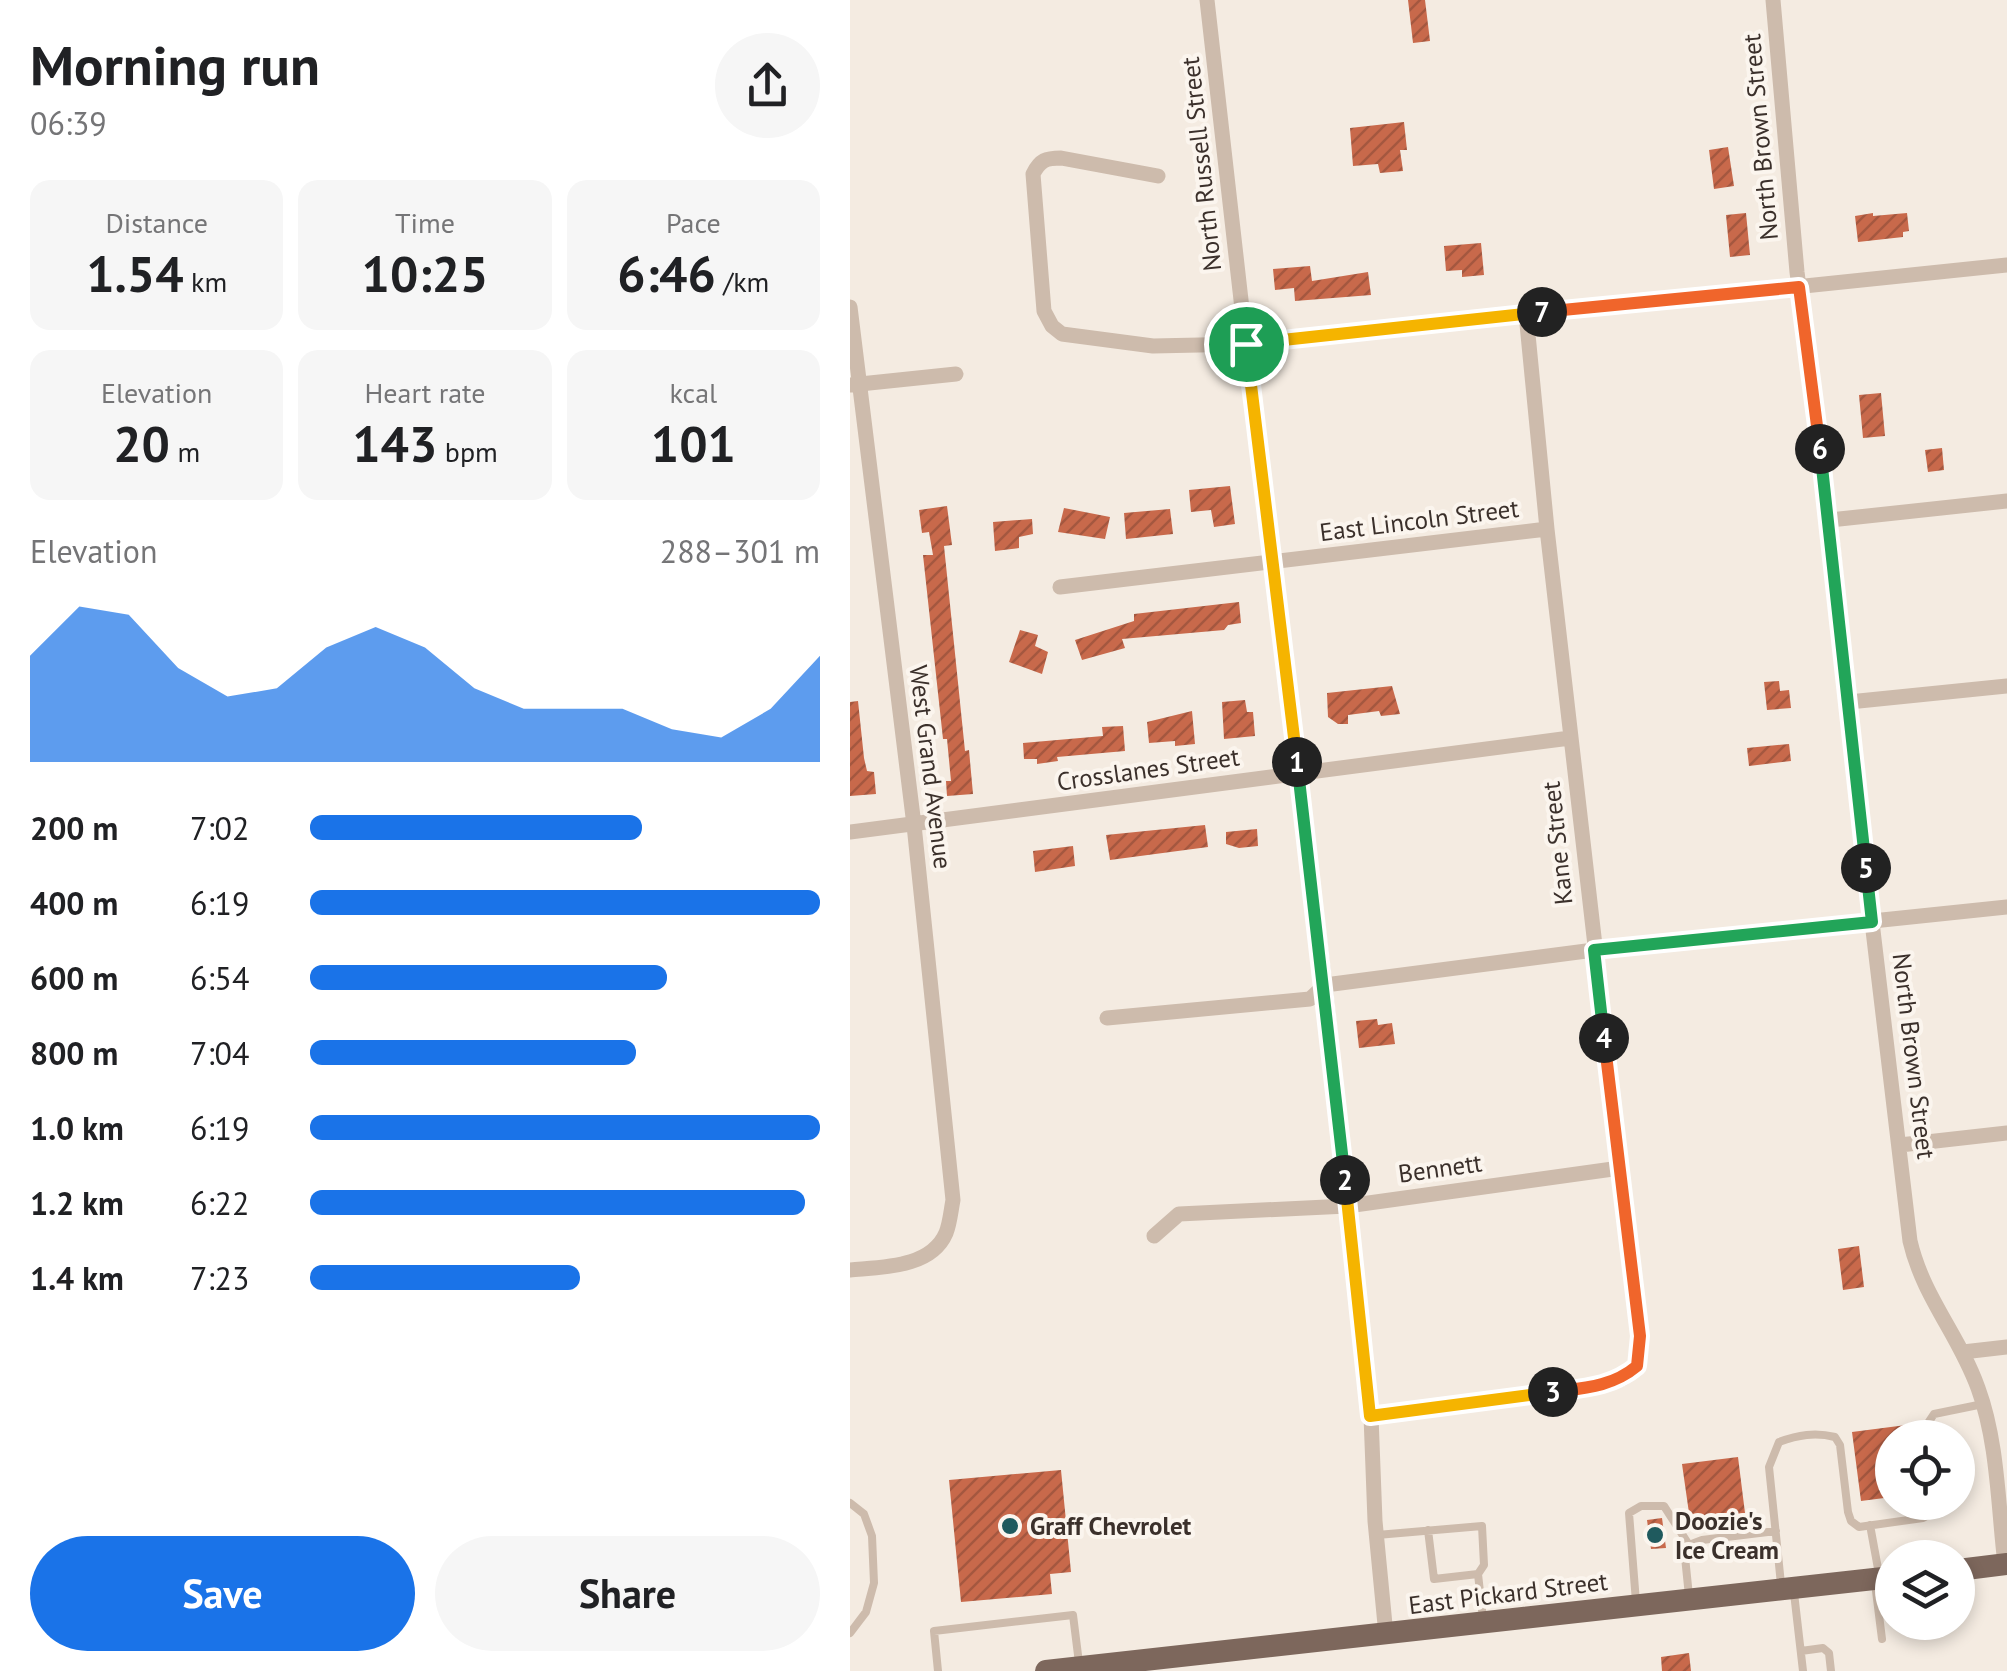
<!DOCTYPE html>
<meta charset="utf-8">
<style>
:root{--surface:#fff;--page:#f6f6f6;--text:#202124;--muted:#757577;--accent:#1a73e8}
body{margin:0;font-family:"PT Sans",sans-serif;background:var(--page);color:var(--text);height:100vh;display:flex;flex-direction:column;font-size:38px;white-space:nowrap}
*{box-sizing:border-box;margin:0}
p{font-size:32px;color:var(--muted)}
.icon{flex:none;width:55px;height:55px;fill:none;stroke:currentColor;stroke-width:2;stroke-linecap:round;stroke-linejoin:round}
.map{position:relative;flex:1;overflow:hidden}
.panel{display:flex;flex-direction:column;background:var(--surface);width:850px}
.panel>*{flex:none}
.tools{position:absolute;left:1025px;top:1420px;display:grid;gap:20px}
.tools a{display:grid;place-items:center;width:100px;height:100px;border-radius:50%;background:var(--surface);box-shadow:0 5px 15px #0003;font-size:50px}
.pin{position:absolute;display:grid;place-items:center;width:85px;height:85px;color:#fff;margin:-42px;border:5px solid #fff;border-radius:50%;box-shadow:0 2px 10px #0007}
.km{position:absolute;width:50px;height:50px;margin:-25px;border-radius:50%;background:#222;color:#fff;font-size:28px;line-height:50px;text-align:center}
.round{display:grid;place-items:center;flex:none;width:105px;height:105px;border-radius:52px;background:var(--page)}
.summary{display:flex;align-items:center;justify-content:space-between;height:170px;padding:0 30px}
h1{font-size:55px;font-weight:600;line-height:75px}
.metrics{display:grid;grid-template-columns:repeat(3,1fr);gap:15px;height:170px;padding:10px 30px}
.metrics div{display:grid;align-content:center;border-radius:20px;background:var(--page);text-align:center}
.metrics b{font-size:50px;font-weight:600}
.metrics small{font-size:28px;font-weight:400}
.metrics p{font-size:28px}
.chart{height:280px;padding:20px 30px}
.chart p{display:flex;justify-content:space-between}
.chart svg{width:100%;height:180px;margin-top:10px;fill:var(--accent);opacity:.7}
.button{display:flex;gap:20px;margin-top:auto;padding:20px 30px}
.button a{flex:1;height:115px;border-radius:60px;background:var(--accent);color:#fff;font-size:40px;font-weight:600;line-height:115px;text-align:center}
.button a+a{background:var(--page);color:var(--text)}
ul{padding:0 30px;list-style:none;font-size:32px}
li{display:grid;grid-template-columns:160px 120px 1fr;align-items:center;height:75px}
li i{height:25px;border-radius:12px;background:var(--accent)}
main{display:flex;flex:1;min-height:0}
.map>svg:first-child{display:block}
</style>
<main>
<section class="panel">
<div class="summary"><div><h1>Morning run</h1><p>06:39</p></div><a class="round"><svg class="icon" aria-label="share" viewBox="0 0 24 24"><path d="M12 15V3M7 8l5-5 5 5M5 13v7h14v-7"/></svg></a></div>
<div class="metrics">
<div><p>Distance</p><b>1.54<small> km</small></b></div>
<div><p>Time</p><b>10:25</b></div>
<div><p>Pace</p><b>6:46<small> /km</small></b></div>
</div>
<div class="metrics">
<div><p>Elevation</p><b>20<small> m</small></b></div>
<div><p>Heart rate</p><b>143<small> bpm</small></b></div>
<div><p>kcal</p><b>101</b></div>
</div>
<div class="chart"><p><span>Elevation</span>288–301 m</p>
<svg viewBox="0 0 160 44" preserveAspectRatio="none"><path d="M0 44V18L10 6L20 8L30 21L40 28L50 26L60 16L70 11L80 16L90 26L100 31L110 31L120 31L130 36L140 38L150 31L160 18V44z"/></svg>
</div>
<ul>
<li><b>200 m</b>7:02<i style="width:65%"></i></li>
<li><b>400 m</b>6:19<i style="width:100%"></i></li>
<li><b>600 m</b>6:54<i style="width:70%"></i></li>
<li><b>800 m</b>7:04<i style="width:64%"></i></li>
<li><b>1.0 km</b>6:19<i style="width:100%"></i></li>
<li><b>1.2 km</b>6:22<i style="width:97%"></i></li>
<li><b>1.4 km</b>7:23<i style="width:53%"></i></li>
</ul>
<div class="button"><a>Save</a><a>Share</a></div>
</section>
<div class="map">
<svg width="1157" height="1671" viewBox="0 0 1157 1671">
<defs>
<pattern id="building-hatch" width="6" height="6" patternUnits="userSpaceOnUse" patternTransform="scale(2.5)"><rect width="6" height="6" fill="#c8694b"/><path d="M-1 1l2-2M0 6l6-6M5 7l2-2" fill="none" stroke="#a4573f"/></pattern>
</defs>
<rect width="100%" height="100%" fill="#f4ebe1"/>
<path fill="url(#building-hatch)" d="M558 0H575L580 41 563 43Z
M554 122 557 150H550L553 171 530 173 528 164 503 166 500 128Z
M878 147 884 186 864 189 859 150Z
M896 213 900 255 880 257 876 215Z
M1023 213V216L1057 213 1059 231 1053 232V237L1008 242 1005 216Z
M631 243 634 275 612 277V270L596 271 594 246Z
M460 266 462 281 518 272 521 295 445 301 444 288 425 290 423 269Z
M1031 393 1035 436 1013 438 1009 395Z
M1092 448 1094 470 1078 472 1075 450Z
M380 486 385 524 364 527 361 510 341 512 339 490Z
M97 506 102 545 94 546 115 751 119 750 123 794 97 796 96 781H101L97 739H93L73 555H83L79 532 72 533 69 510Z
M214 508 260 517 255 539 208 532Z
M320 509 323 534 276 539 274 513Z
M182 519 183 534 169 537V548L145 551 143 522Z
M389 602 391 623 378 625 374 630 272 639 275 648 232 660 225 640 284 621V614Z
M170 630 188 635 185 646 198 652 192 674 159 662Z
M929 681 930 691 939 690 941 708 917 710 914 682Z
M542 686 550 714 531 716 529 711 498 715V724H488L478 717 477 693Z
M395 700 397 712H403L405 736 374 739 372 702Z
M8 701 14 758 17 771 24 772 26 794 0 796V702Z
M342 711 345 744 325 746V741L299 743 297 722Z
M273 726 275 751 207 757 208 761 187 764V759H174L173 743 253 736 252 727Z
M939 744 941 761 899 766 897 748Z
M355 825 358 847 260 860 256 835Z
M407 829 408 846 389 848 376 844V832Z
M223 846 225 866 185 872 183 851Z
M527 1019 528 1025 542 1023 545 1044 509 1048 506 1021Z
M1009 1246 1014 1287 993 1290 988 1249Z
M1064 1424 1066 1438H1042V1497L1011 1501 1002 1432Z
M888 1457 895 1513 840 1520 832 1464Z
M211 1470 221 1572 200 1574 202 1594 111 1602 99 1480Z
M812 1518 816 1548 801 1549 797 1520Z
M839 1653 841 1671H812L811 1657Z"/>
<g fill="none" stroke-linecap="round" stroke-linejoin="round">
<path stroke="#cdbbac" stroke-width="8" d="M1080 1438 1078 1423 1084 1414 1133 1404
M0 1503 14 1514 22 1536 24 1583 16 1612 0 1633
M1020 1525 1029 1574
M578 1530 584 1579 628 1574
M527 1535 632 1526 634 1565 628 1574 633 1619
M1025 1583 1032 1639
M931 1584 919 1467 929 1442C948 1435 965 1432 985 1437L990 1445 998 1512 1001 1521 1009 1527 1073 1518 1082 1513 1086 1502
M944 1593 953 1671
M839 1596 835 1557 839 1545 852 1540 926 1531
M786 1602 779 1513 791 1506H814L839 1545
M951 1651 973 1648 979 1653 981 1671
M88 1671 84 1631 223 1615 229 1663"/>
<path stroke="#cdbbac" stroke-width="15" d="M357 0 396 344 475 985 521 1416 525 1521 536 1635
M923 0 947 272 980 520 1022 922 1060 1241C1073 1297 1109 1335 1128 1388 1148 1442 1148 1507 1155 1564
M308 176 211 158C196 158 190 160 183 174L194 311 202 326 212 334 303 346 396 344 1157 265
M0 307 64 825 103 1200C101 1210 100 1223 96 1233 81 1268 32 1267 0 1270
M0 385 106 374
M980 520 1157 501
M210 587 697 529
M999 702 1157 686
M0 832 720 738
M257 1018 460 999 475 985 744 950 1157 907
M1050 1145 1157 1133
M304 1236 329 1214 497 1206 770 1168
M1113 1352 1157 1347
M521 1416 754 1385 772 1379 787 1366 790 1336 697 529 676 314"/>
<path stroke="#7d675c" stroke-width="22" d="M1108 1570 1157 1564
M196 1671 1042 1577"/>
</g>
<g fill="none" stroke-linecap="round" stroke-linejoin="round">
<g stroke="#fff" stroke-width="20">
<path id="split-1" d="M396 344 447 762"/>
</g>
<g stroke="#fff" stroke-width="20">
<path id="split-2" d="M447 762 495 1180"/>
</g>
<g stroke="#fff" stroke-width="20">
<path id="split-3" d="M495 1180 520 1416 703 1392"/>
</g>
<g stroke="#fff" stroke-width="20">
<path id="split-4" d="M703 1392C734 1388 762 1387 787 1366L790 1336 754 1038"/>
</g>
<g stroke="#fff" stroke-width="20">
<path id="split-5" d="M754 1038 744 950 1022 922 1016 868"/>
</g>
<g stroke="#fff" stroke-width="20">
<path id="split-6" d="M970 449 1016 868"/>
</g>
<g stroke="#fff" stroke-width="20">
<path id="split-7" d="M692 312 949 287 970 449"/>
</g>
<g stroke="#fff" stroke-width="20">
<path id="split-8" d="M396 344 692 312"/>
</g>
<use href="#split-1" stroke="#f5b400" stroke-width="12"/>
<use href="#split-2" stroke="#22a559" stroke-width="12"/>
<use href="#split-3" stroke="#f5b400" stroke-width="12"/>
<use href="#split-4" stroke="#f0652b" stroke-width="12"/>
<use href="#split-5" stroke="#22a559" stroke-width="12"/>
<use href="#split-6" stroke="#22a559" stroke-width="12"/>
<use href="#split-7" stroke="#f0652b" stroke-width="12"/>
<use href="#split-8" stroke="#f5b400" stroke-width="12"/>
</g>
<g fill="#1f5a5e" stroke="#fbf5ee" stroke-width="4">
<circle cx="160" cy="1526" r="10"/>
<circle cx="805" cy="1535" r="10"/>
</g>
<g text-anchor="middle" stroke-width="8" stroke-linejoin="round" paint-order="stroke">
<g font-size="25" fill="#3b302b" stroke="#fbf5ee">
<text transform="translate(910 137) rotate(-95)" y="9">North Brown Street</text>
<text transform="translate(351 164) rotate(-96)" y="9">North Russell Street</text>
<text transform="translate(569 520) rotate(-7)" y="9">East Lincoln Street</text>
<text transform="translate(81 767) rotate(83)" y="9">West Grand Avenue</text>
<text transform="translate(298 769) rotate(-8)" y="9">Crosslanes Street</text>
<text transform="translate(707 843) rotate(-96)" y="9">Kane Street</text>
<text transform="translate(1064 1056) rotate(83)" y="9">North Brown Street</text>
<text transform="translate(590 1168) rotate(-8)" y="9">Bennett</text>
<text transform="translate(658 1593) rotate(-7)" y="9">East Pickard Street</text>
</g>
<g font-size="25" font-weight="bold" fill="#3b302b" stroke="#fbf5ee" text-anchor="start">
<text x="825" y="1530">Doozie's<tspan x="825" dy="29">Ice Cream</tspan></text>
<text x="180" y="1535">Graff Chevrolet</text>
</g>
</g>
</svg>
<div class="tools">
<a><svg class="icon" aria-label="locate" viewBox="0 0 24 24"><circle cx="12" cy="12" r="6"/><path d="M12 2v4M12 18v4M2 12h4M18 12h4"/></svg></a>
<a><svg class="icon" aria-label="layers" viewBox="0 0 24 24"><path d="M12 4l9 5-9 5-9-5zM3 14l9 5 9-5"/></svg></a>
</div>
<div class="pin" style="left:396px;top:344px;background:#1e9e55"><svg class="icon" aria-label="arrive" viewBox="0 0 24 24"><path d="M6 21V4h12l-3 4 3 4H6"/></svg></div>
<b class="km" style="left:447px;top:762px">1</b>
<b class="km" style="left:495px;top:1180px">2</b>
<b class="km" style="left:703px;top:1392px">3</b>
<b class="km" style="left:754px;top:1038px">4</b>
<b class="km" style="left:1016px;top:868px">5</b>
<b class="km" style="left:970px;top:449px">6</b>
<b class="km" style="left:692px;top:312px">7</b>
</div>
</main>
